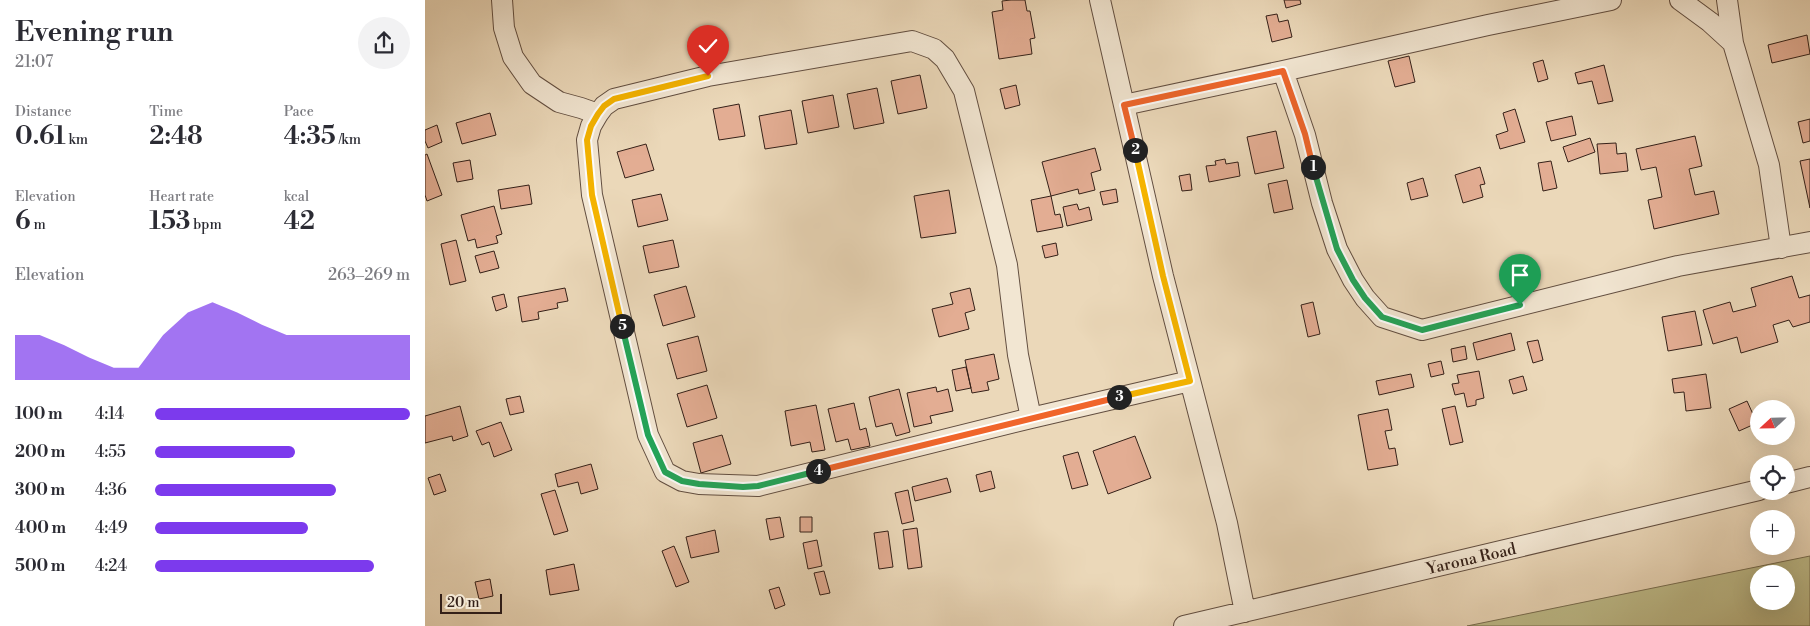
<!DOCTYPE html>
<meta charset="utf-8">
<style>
:root{--surface:#fff;--page:#f2f2f3;--text:#2b2b33;--muted:#7c7c81;--accent:#7c3aed}
body{margin:0;font-family:"Libre Bodoni",serif;background:var(--page);color:var(--text);height:100vh;display:flex;flex-direction:column;font-size:19px;white-space:nowrap}
*{box-sizing:border-box;margin:0}
p{font-size:16px;color:var(--muted)}
.icon{flex:none;width:28px;height:28px;fill:none;stroke:currentColor;stroke-width:2;stroke-linecap:round;stroke-linejoin:round}
.map{position:relative;flex:1;overflow:hidden}
.details{display:flex;flex-direction:column;background:var(--surface);width:425px}
.details>*{flex:none}
.needle{width:32px;rotate:248deg}
.tools{position:absolute;left:1325px;top:400px;display:grid;gap:10px}
.tools a{display:grid;place-items:center;width:45px;height:45px;border-radius:50%;background:var(--surface);box-shadow:0 5px 20px #0002;font-size:25px}
.scale{position:absolute;left:15px;bottom:12px;width:62px;box-sizing:border-box;padding-left:5px;border:2px solid #342018;border-top:0;font-size:14px;line-height:18px;white-space:nowrap;color:#342018;-webkit-text-stroke:4px #f2e6d2;paint-order:stroke}
.pin{position:absolute;display:grid;place-items:center;width:42px;height:42px;color:#fff;margin:-51px -21px;border-radius:50% 50% 50% 0;rotate:-45deg;box-shadow:0 0 5px #0007}
.pin .icon{rotate:45deg}
.km{position:absolute;width:25px;height:25px;margin:-12px;border-radius:50%;background:#222;color:#fff;font-size:14px;line-height:25px;text-align:center}
.round{display:grid;place-items:center;flex:none;width:52px;height:52px;border-radius:26px;background:var(--page)}
.headline{display:flex;align-items:center;justify-content:space-between;height:85px;padding:0 15px}
h1{font-size:28px;font-weight:600;line-height:38px}
.metrics{display:grid;grid-template-columns:repeat(3,1fr);gap:8px;height:85px;padding:5px 15px}
.metrics div{display:grid;align-content:center}
.metrics b{font-size:25px;font-weight:600}
.metrics small{font-size:14px;font-weight:400}
.metrics p{font-size:14px}
.chart{height:140px;padding:10px 15px}
.chart p{display:flex;justify-content:space-between}
.chart svg{width:100%;height:90px;margin-top:5px;fill:var(--accent);opacity:.7}
ul{padding:0 15px;list-style:none;font-size:16px}
li{display:grid;grid-template-columns:80px 60px 1fr;align-items:center;height:38px}
li i{height:12px;border-radius:6px;background:var(--accent)}
main{display:flex;flex:1;min-height:0}
.map>svg:first-child{display:block}
</style>
<main>
<section class="details">
<div class="headline"><div><h1>Evening run</h1><p>21:07</p></div><a class="round"><svg class="icon" aria-label="share" viewBox="0 0 24 24"><path d="M12 15V3M7 8l5-5 5 5M5 13v7h14v-7"/></svg></a></div>
<div class="metrics">
<div><p>Distance</p><b>0.61<small> km</small></b></div>
<div><p>Time</p><b>2:48</b></div>
<div><p>Pace</p><b>4:35<small> /km</small></b></div>
</div>
<div class="metrics">
<div><p>Elevation</p><b>6<small> m</small></b></div>
<div><p>Heart rate</p><b>153<small> bpm</small></b></div>
<div><p>kcal</p><b>42</b></div>
</div>
<div class="chart"><p><span>Elevation</span>263–269 m</p>
<svg viewBox="0 0 160 44" preserveAspectRatio="none"><path d="M0 44V22L10 22L20 27L30 33L40 38L50 38L60 22L70 11L80 6L90 11L100 17L110 22L120 22L130 22L140 22L150 22L160 22V44z"/></svg>
</div>
<ul>
<li><b>100 m</b>4:14<i style="width:100%"></i></li>
<li><b>200 m</b>4:55<i style="width:55%"></i></li>
<li><b>300 m</b>4:36<i style="width:71%"></i></li>
<li><b>400 m</b>4:49<i style="width:60%"></i></li>
<li><b>500 m</b>4:24<i style="width:86%"></i></li>
</ul>
</section>
<div class="map">
<svg width="1385" height="626" viewBox="0 0 1385 626">
<rect width="100%" height="100%" fill="#ebd8b9"/>
<filter id="stains"><feTurbulence type="fractalNoise" baseFrequency=".004" numOctaves="4"/><feColorMatrix values="0 0 0 0 .2 0 0 0 0 .09 0 0 0 0 .02 0 0 0 .5 -.17"/></filter>
<radialGradient id="worn" r=".72"><stop offset=".6" stop-color="#630" stop-opacity="0"/><stop offset="1" stop-color="#630" stop-opacity=".3"/></radialGradient>
<path fill="#bebc8a" stroke="#796e51" fill-rule="evenodd" d="M1385 556V626H1042ZM1334 574H1361V601H1334Z"/>
<path fill="#e3ad93" stroke="#342018" d="M586 0H600L602 11H605L610 38 605 39 607 54 574 59 567 12 578 10 577 1Z
M859 0H875L876 4 861 8Z
M852 14 854 22 863 20 867 37 847 42 841 16Z
M1382 35 1385 54 1347 63 1343 45Z
M984 56 990 82 970 87 963 61Z
M1118 60 1123 79 1113 82 1108 63Z
M1179 65 1188 101 1173 104 1167 81 1153 84 1150 73Z
M495 75 502 108 473 114 466 81Z
M591 85 595 105 580 109 575 89Z
M452 88 459 123 429 129 422 94Z
M408 95 414 127 383 133 377 101Z
M314 104 320 136 294 140 288 109Z
M1090 109 1100 142 1075 149 1071 135 1083 131 1078 113Z
M366 110 372 144 340 149 334 116Z
M65 113 71 135 37 144 31 123Z
M1147 116 1151 135 1126 141 1121 122Z
M1385 119V141L1378 143 1373 122Z
M12 125 17 142 3 148 0 141V130Z
M851 131 859 168 830 174 822 137Z
M1270 136 1277 166 1264 169 1270 195 1289 191 1294 214 1229 229 1223 200 1237 197 1231 167 1216 170 1211 149Z
M1165 138 1170 152 1143 162 1138 147Z
M1191 143 1192 154 1201 153 1203 171 1175 174 1172 144Z
M221 144 229 170 200 178 192 152Z
M670 148 676 170 666 173 670 190 654 194 653 189 626 196 617 162Z
M2 154 17 195 2 201 0 195V155Z
M800 159 801 164 813 162 815 176 784 182 781 166 791 165 790 161Z
M1385 159V208L1375 161Z
M45 160 48 179 32 182 28 163Z
M1126 161 1132 188 1118 191 1113 163Z
M1055 167 1060 184 1055 185 1058 197 1038 203 1030 175Z
M765 174 767 190 757 191 754 176Z
M998 178 1003 196 986 200 982 183Z
M862 180 868 209 849 213 843 184Z
M104 185 107 204 76 209 73 190Z
M691 189 693 202 678 205 675 192Z
M524 190 531 233 496 238 489 196Z
M236 194 243 220 213 227 207 200Z
M626 196 630 215 635 214 638 227 612 232 606 200Z
M652 204 654 210 664 207 667 220 642 226 638 207Z
M69 206 77 234 71 236 73 243 52 248 50 239 43 241 36 215Z
M31 240 41 281 25 285 16 244Z
M248 240 254 267 224 273 218 246Z
M631 243 633 255 620 258 617 246Z
M69 251 74 268 55 273 50 256Z
M1367 276 1374 298 1385 295V322L1368 327 1364 320 1348 325 1353 342 1316 353 1312 337 1288 344 1278 310 1305 302 1308 312 1331 306 1326 288Z
M261 286 270 317 238 326 229 295Z
M140 288 143 301 132 303 133 308 113 312 114 319 97 322 93 297Z
M545 288 550 310 540 313 544 329 514 337 507 309 528 304 525 293Z
M79 294 82 307 71 311 67 297Z
M888 302 895 334 883 337 876 305Z
M1270 311 1277 345 1243 351 1237 317Z
M1086 333 1090 350 1052 360 1048 343Z
M273 336 282 371 252 379 242 344Z
M1113 340 1118 360 1108 363 1102 342Z
M1040 346 1042 359 1028 362 1026 349Z
M569 354 574 379 562 382 564 390 547 393 540 360Z
M1016 361 1019 374 1006 377 1003 364Z
M541 367 546 388 531 391 527 370Z
M1054 371 1059 398 1051 400V405L1042 407 1039 393 1030 395 1027 384 1034 383 1032 375Z
M986 374 989 387 954 395 951 381Z
M1281 374 1286 408 1261 411 1259 392 1249 393 1247 379Z
M1098 376 1102 390 1088 394 1084 380Z
M282 385 292 418 262 427 252 394Z
M511 387 512 392 523 389 528 411 505 416 507 423 489 427 482 393Z
M474 389 485 432 471 436 467 423 451 427 444 397Z
M95 396 99 412 85 415 81 399Z
M1322 401 1332 423 1314 431 1304 409Z
M429 403 435 430 441 428 445 446 426 450 423 439 411 442 403 409Z
M391 405 400 450 387 452 385 442 366 446 360 411Z
M35 406 43 436 28 441 27 436 0 443V416Z
M1030 406 1038 442 1025 445 1017 409Z
M963 409 967 430 960 431 964 449 970 448 973 465 943 470 933 415Z
M76 422 87 450 69 457 64 442 57 445 51 431Z
M297 435 306 464 276 473 268 443Z
M710 436 726 478 683 494 668 451Z
M653 452 663 485 647 489 638 456Z
M166 464 173 489 156 494 153 482 133 487 130 474Z
M566 471 570 488 555 492 551 475Z
M15 474 21 491 9 495 3 478Z
M522 478 526 492 490 501 487 487Z
M130 490 143 531 129 535 116 494Z
M483 490 489 521 477 524 470 493Z
M355 517 359 537 345 540 341 519Z
M375 517H387V532H375Z
M492 528 497 567 483 569 478 530Z
M290 530 294 552 266 558 261 537Z
M463 531 468 567 454 569 449 533Z
M392 540 397 566 383 569 378 543Z
M249 546 264 582 251 587 237 551Z
M149 564 154 590 125 595 121 570Z
M399 571 405 593 395 595 389 573Z
M65 579 68 596 54 599 50 582Z
M354 587 360 605 350 609 344 590Z"/>
<g fill="none" stroke-linecap="round" stroke-linejoin="round">
<g stroke="#624e40" stroke-width="22">
<path id="minor" d="M77 0 79 28 88 57 107 84 134 102 156 108 173 114
M675 0 738 276 802 523 820 612
M1255 0 1285 22 1308 43
M1302 0 1308 43 1344 165 1356 248
M858 71 880 135 897 203 912 249 928 280 940 298 957 317 997 330 1253 266 1385 242
M699 105 858 71 1063 25 1186 0
M606 418 593 355 582 265 539 91 520 59 509 49 487 41 283 76 189 99 179 106 173 114 166 126 162 140 167 195 223 435 240 472 257 481 274 484 333 486 606 418 765 381
M1361 483 1385 477
M759 626 1334 490"/>
</g>
<use href="#minor" stroke="#f2e6d2" stroke-width="20"/>
</g>
<g fill="none" stroke-linecap="round" stroke-linejoin="round">
<g stroke="#fff" stroke-width="10">
<path id="split-1" d="M888 167 912 249 928 280 940 298 957 317 997 330 1095 305"/>
</g>
<g stroke="#fff" stroke-width="10">
<path id="split-2" d="M710 150 699 105 858 71 880 134 888 167"/>
</g>
<g stroke="#fff" stroke-width="10">
<path id="split-3" d="M694 397 765 381 738 276 710 150"/>
</g>
<g stroke="#fff" stroke-width="10">
<path id="split-4" d="M393 471 694 397"/>
</g>
<g stroke="#fff" stroke-width="10">
<path id="split-5" d="M197 326 223 435 240 472 257 481 274 484 318 487 333 486 393 471"/>
</g>
<g stroke="#fff" stroke-width="10">
<path id="split-6" d="M197 326 167 195 162 140 166 126 173 114 179 106 189 99 283 76"/>
</g>
<use href="#split-1" stroke="#22a559" stroke-width="6"/>
<use href="#split-2" stroke="#f0652b" stroke-width="6"/>
<use href="#split-3" stroke="#f5b400" stroke-width="6"/>
<use href="#split-4" stroke="#f0652b" stroke-width="6"/>
<use href="#split-5" stroke="#22a559" stroke-width="6"/>
<use href="#split-6" stroke="#f5b400" stroke-width="6"/>
</g>
<g text-anchor="middle" stroke-width="4.5" stroke-linejoin="round" paint-order="stroke">
<g font-size="16" fill="#342018" stroke="#f2e6d2">
<text transform="translate(1046 558) rotate(-13)" y="6">Yarona Road</text>
</g>
</g>
<rect width="100%" height="100%" filter="url(#stains)"/>
<rect width="100%" height="100%" fill="url(#worn)"/>
</svg>
<div class="tools">
<a><svg class="needle" viewBox="-14 -14 28 28"><path d="M0-13l5 13h-10z" fill="#e53935"/><path d="M0 13l5-13h-10z" fill="#7c7c81"/></svg></a>
<a><svg class="icon" aria-label="locate" viewBox="0 0 24 24"><circle cx="12" cy="12" r="6"/><path d="M12 2v4M12 18v4M2 12h4M18 12h4"/></svg></a>
<a>+</a>
<a>−</a>
</div>
<div class="scale">20 m</div>
<div class="pin" style="left:1095px;top:305px;background:#1e9e55"><svg class="icon" aria-label="arrive" viewBox="0 0 24 24"><path d="M6 21V4h12l-3 4 3 4H6"/></svg></div>
<div class="pin" style="left:283px;top:76px;background:#d93025"><svg class="icon" aria-label="check" viewBox="0 0 24 24"><path d="M5 12l5 5 9-10"/></svg></div>
<b class="km" style="left:888px;top:167px">1</b>
<b class="km" style="left:710px;top:150px">2</b>
<b class="km" style="left:694px;top:397px">3</b>
<b class="km" style="left:393px;top:471px">4</b>
<b class="km" style="left:197px;top:326px">5</b>
</div>
</main>
